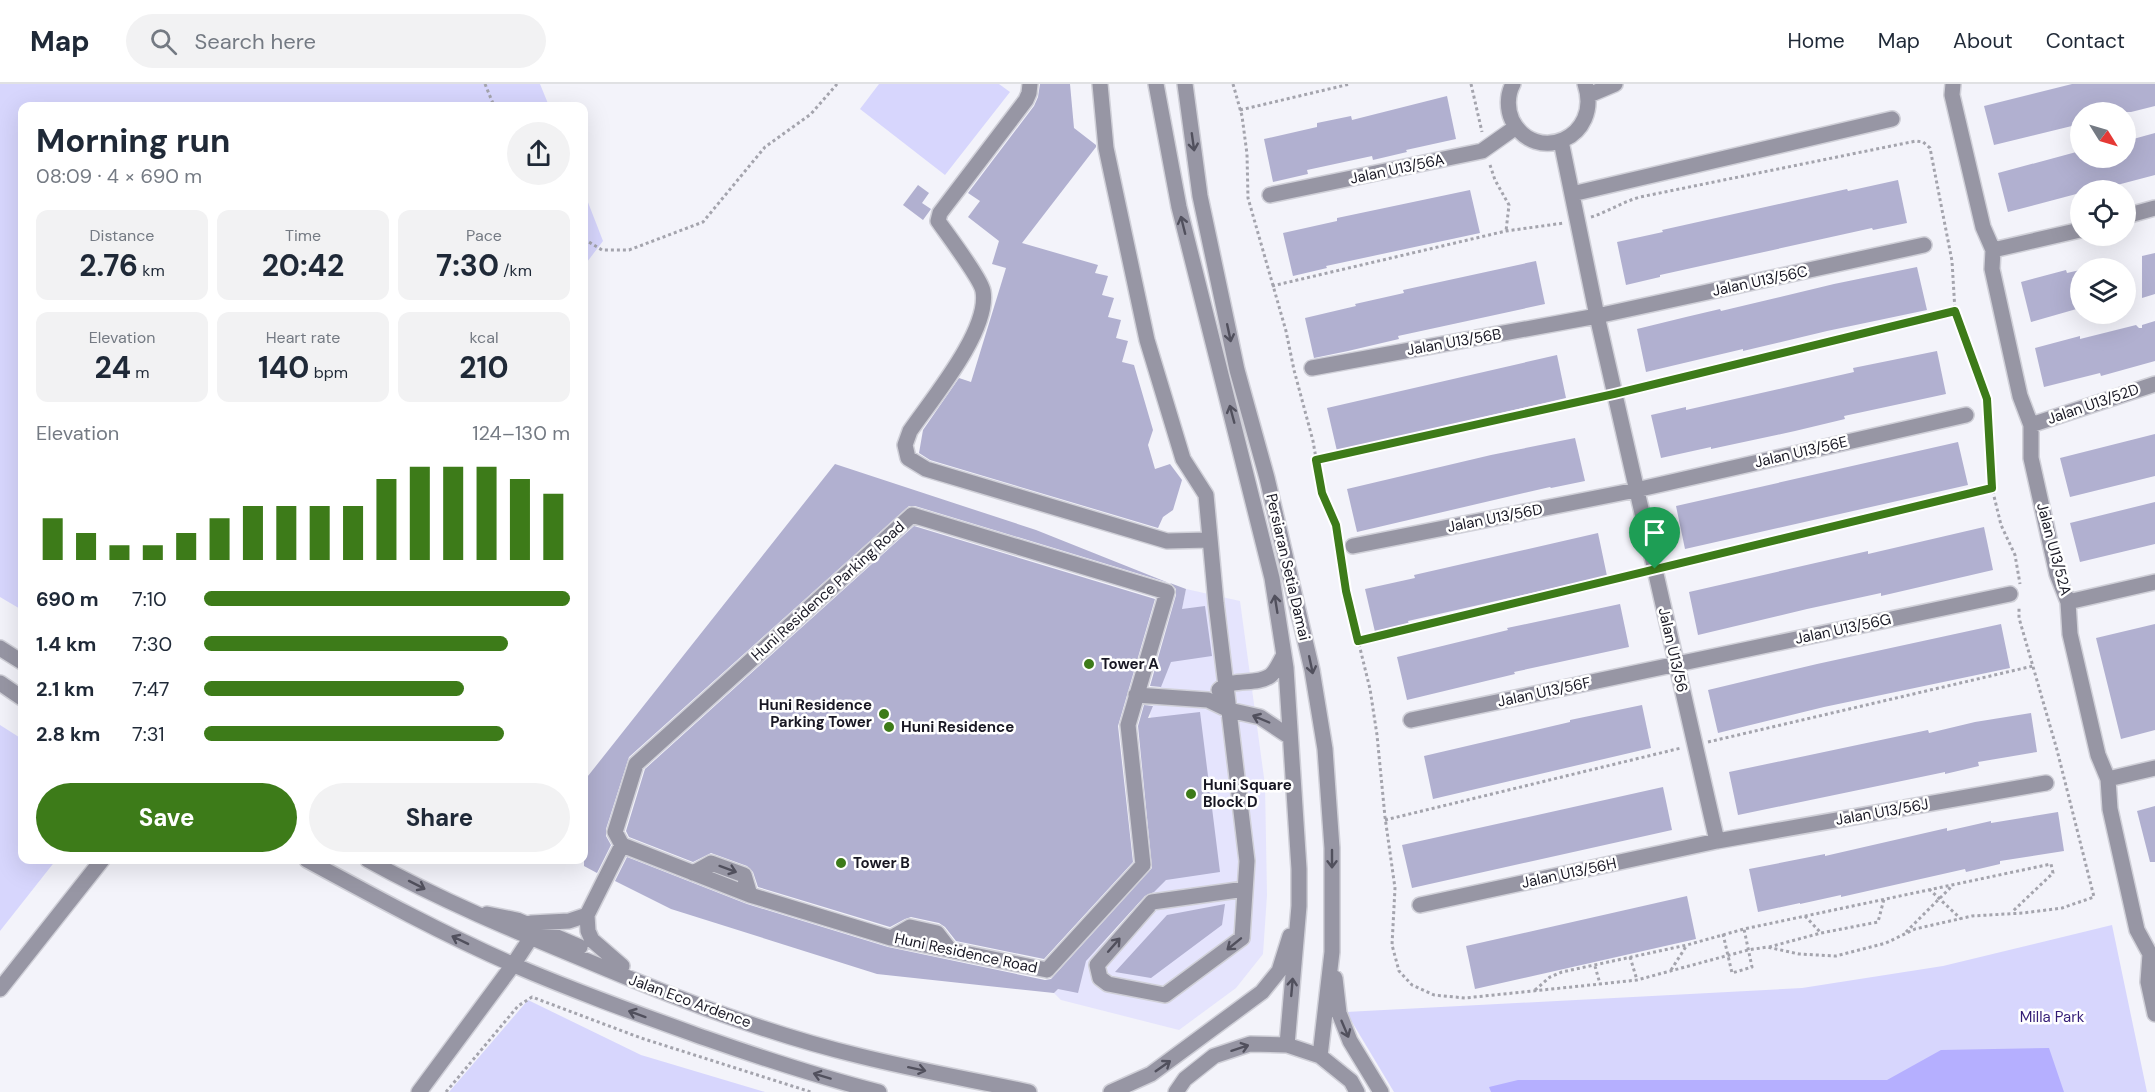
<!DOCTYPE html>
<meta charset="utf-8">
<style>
:root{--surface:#fff;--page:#f2f2f3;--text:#1f2937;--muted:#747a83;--line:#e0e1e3;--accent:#3d7b19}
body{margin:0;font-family:"DM Sans",sans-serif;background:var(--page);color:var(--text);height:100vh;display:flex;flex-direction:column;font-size:22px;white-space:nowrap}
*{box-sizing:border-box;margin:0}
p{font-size:20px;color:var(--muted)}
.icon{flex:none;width:33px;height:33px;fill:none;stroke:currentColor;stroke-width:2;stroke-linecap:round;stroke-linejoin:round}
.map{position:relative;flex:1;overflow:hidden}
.sheet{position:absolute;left:18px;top:18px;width:570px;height:762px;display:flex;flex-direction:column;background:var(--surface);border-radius:12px;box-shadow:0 6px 24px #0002}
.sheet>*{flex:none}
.needle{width:39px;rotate:127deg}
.buttons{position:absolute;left:2070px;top:18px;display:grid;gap:12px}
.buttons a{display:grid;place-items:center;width:66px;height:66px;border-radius:50%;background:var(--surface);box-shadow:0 6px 24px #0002;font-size:30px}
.pin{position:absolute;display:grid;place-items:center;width:51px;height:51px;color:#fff;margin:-62px -26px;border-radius:50% 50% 50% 0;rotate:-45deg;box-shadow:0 0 6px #0007}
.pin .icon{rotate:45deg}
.round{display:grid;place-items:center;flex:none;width:63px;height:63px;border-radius:32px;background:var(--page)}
.headline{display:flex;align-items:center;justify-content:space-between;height:102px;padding:0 18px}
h1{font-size:33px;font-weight:700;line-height:45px}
.figures{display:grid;grid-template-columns:repeat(3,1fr);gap:9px;height:102px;padding:6px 18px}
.figures div{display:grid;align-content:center;border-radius:12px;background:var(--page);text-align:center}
.figures b{font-size:30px;font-weight:700}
.figures small{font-size:16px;font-weight:400}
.figures p{font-size:16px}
.chart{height:168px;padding:12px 18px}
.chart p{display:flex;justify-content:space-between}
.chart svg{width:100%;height:108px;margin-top:6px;stroke:var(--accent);stroke-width:6}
.primary-button{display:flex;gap:12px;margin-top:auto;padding:12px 18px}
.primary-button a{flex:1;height:69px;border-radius:36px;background:var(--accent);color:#fff;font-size:24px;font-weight:700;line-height:69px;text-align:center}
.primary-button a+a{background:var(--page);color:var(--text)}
ul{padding:0 18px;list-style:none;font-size:20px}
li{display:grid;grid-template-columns:96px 72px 1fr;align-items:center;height:45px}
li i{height:15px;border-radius:8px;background:var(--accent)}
header{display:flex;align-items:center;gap:36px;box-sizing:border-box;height:84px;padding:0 30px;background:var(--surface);border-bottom:2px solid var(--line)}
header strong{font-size:28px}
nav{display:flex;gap:33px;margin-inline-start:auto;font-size:21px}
.search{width:420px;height:54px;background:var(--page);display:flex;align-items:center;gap:15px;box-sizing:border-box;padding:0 21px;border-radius:33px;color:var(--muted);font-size:22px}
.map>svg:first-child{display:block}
</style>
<header>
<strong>Map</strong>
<div class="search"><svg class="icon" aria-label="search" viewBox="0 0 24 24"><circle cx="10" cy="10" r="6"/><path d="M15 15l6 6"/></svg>Search here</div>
<nav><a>Home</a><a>Map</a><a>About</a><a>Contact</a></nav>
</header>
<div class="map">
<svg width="2155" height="1008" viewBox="0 0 2155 1008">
<rect width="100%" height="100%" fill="#f3f3fa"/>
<path fill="#e5e4fd" d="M1186 505 1240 517 1265 701 1267 811 1263 870 1236 904 1179 946 1061 916 1054 909 1161 800V722L1150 629 1171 577Z"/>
<path fill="#d7d6fd" d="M0 0H540L549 22H22V526L0 513Z
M879 0H999L1010 8 945 91 860 25Z
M584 108 603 157 584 182Z
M0 641 22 655V776H56L0 847Z
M2112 841 2147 1008H1394L1346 928 1802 904 1943 882Z
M528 916 641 971 765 1008H449Z"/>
<path fill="#b5afff" d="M2049 964 2064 1008H1491L1489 1003 1518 996H1887L1941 966Z"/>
<path fill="#b1b0d0" d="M1040 0H1070L1074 44 1096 61V63L1022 159 1098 181 1095 189 1108 192 1102 211 1114 214 1108 233 1121 236 1116 254 1128 257 1122 278 1134 281 1153 346 1148 361 1155 385 1170 380 1182 396 1173 426 1163 433 1158 444 930 376 919 369 923 346 959 294 971 298 1006 184 992 180 999 157 968 133 980 117 968 109 1034 22 1038 13Z
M2072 0H2155V22L2131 28H2080V40L1994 61 1984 22Z
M1447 12 1456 55 1406 66 1407 68 1373 76 1372 72 1307 86 1308 90 1273 98 1264 55 1317 43V39L1351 32 1352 36Z
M2155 49V91L2117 101V99L2090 106H2080V109L2008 128 1998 89 2080 67V74H2126V57Z
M1898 96 1907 139 1873 146 1872 144 1660 191V193L1626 201 1617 158 1663 148 1662 146 1847 105 1848 107Z
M918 101 929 109 922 119 931 125 923 136 903 121Z
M1470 106 1480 149 1326 182 1327 184 1293 192 1283 149 1337 137V134Z
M2155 169V210L2142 214V172Z
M1536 177 1545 220 1398 252 1399 255 1348 267 1314 274 1305 234 1356 222 1355 220 1404 209 1403 206Z
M1917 183 1927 226 1827 247 1743 267V265L1646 288 1637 245 1686 233 1720 225 1721 227 1834 200Z
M2066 186 2067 189 2080 186V224L2031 238 2021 198Z
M2155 237V277L2101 292 2100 289 2044 303 2035 264 2080 252V255L2136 241 2139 244H2142V241Z
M1937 267 1946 310 1844 332 1845 335 1795 347 1711 365V363L1661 374 1651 331 1686 323V326L1801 300 1854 288 1853 284Z
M1557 271 1566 314 1337 367 1327 324Z
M2155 350V392L2070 413 2060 374Z
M1575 354 1585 397 1551 404 1550 403 1357 448 1347 405 1491 371Z
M1958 358 1968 401 1685 465 1676 422Z
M835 380 1036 446 1169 499 915 422H909L629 673 606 745V752L611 761 597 789 584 782V697Z
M2155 418V460L2080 478 2070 439Z
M914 442 1155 515 1118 642 1133 778 1044 875 956 857 945 843 939 839 911 833 905 835 890 843 758 803 753 788 747 782 711 769 693 778 629 753 626 747 645 685Z
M1984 443 1993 486 1881 512V509L1807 525 1698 551 1689 508 1868 467V470Z
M1598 449 1607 492 1408 537 1409 540 1375 548 1365 505 1415 494 1414 491Z
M1170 499 1186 505 1182 525 1205 522 1212 572 1171 578 1161 603 1150 602 1176 511V505Z
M1620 520 1629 563 1514 588 1515 590 1407 616 1397 573 1508 546 1507 544Z
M2001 540 2010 584 1824 623 1718 649 1708 606 1817 580Z
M2155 540V646L2121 655 2096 554Z
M1144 621 1153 622 1148 634 1200 628 1220 788 1166 796 1154 808 1145 812 1086 877 1078 909 1058 905 1054 909 877 890 671 825 615 797 627 773 747 820 888 863 1045 896 1051 895 1152 784 1138 642Z
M1642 621 1651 664 1433 715 1424 672 1570 638V636Z
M2031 629 2037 668 1978 678 1979 682 1945 690V688L1738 731 1729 688 1928 646 1929 649 1975 638Z
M1663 703 1672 746 1412 804 1402 761Z
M2155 722V778H2150L2137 727Z
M2058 728 2064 767 2000 777V780L1966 788 1965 785 1841 813V811L1800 820V819L1758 828 1749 785 1825 770V772L1947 744V747L1991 737V739Z
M1687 812 1696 855 1475 905 1466 862Z
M1225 820 1222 841 1151 894 1115 888 1167 831Z"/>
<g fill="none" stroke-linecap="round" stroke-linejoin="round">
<g stroke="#d0d0d8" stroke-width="18">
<path id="minor" d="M1030 0 1029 9 1026 16 940 129 938 137C947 150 981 195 983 207 990 246 932 315 910 347L905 361 908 374 926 385 1167 457 1209 456
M1100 0 1106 64 1147 256 1183 375 1206 411 1216 519 1247 777 1242 854 1165 911 1108 900 1100 894 1097 881 1152 818 1245 805
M1156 0 1179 123 1272 494 1286 584 1299 785V822L1287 961
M1185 0 1200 112 1237 286 1267 394 1312 586 1325 665 1332 764V868L1320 972
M1513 0C1507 11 1507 25 1512 36 1535 82 1603 54 1585 0
M1953 0 1952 11 1983 143 1993 166 1992 185 2020 312 2031 341V374L2057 490 2068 518 2070 550 2098 671 2108 695 2110 725 2137 846 2150 870 2148 898 2155 930
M1589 11 1615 0
M1561 57 1597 232 1717 757
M1572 110 1892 35
M1270 111 1482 67 1516 43
M2126 132 2155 124
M1993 166 2080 146
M1312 284 1597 232 1924 161
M2031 341 2155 300
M912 431 1167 508 1128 641 1143 781 1047 886 891 854 750 811 622 761 615 748 636 680Z
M1353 462 1636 406 1966 331
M2068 518 2155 498
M0 564 22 578
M0 599 22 614
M1219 606C1233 593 1255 602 1270 592 1276 588 1280 577 1284 571
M1136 611 1208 616 1229 626 1260 633 1290 653
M1411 636 2010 510
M2108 695 2155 684
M307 776C375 813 443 850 514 881 576 908 641 931 705 954 762 974 820 993 879 1008
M368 776C440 816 515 847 590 878 678 915 768 950 860 972 916 986 973 996 1029 1008
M693 789 711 779 744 791 750 811
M1420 821 1717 757 2046 699
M487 830 517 836 580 863
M531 839 569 837 587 831
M891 854 910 843 937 849 950 866
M622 882 592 856 588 847 587 831 622 761
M1335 894 1339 929 1350 957 1381 1008
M0 905 102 776
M419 1008 513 881 530 855
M1111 1008 1151 990 1262 908 1279 887 1290 852
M1176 1008 1185 995 1214 972 1250 960 1287 961 1320 972 1351 997 1357 1008"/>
</g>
<path stroke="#a4a4ad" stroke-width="3" stroke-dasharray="3 3" stroke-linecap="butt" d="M485 0 494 22
M1233 0 1242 32 1247 70 1248 114 1286 247 1294 286 1313 357 1322 409 1336 441 1338 456
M1471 0 1482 48
M1240 26 1350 0
M1490 81 1495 96 1509 121 1506 147
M1591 133C1608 128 1622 118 1640 113L1916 57 1923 58 1930 64 1952 177 1955 227 1987 315 1992 404 2001 441 2015 471 2020 500
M584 155 602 166H629L703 138 765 63 811 30 837 0
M1272 202 1506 147 1564 139
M1630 306 1955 227
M1317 376 1600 313
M1341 472 1346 507 1370 605 1377 651 1385 733 1395 804 1392 861 1399 887 1412 901 1434 911 1465 914 1600 900 1637 896 1748 866 1767 863 1799 870 1836 872 1886 859 1915 845 1972 832 2023 829 2062 824 2094 813 2057 666 2019 534V522
M1670 482 1992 404
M1358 557 1640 489
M1708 658 2033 582
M1385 736 1681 664
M1929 805 1961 835
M1805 832 1821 849
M1906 848 1952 802
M1723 850 1732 889 1752 883 1744 845
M1769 863 1821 849 1878 838 1884 815
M1630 873 1637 896
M1595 882 1600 900
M1671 886 1687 861
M1535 906 1550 893 1562 888 1687 861 1744 845 2051 780 2053 789 2012 828
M446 1008 518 922 532 913 641 954 811 1008"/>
<use href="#minor" stroke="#9796a4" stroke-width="15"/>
</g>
<defs><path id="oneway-shaft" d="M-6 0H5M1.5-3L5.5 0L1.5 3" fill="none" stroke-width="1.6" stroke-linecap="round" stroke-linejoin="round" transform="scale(1.5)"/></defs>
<g stroke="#51505d">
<use href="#oneway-shaft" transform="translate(1193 58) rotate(82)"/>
<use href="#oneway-shaft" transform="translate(1183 141) rotate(-104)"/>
<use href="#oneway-shaft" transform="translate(1229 249) rotate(78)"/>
<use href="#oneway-shaft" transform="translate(1232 330) rotate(-105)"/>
<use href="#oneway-shaft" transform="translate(1276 520) rotate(-99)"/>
<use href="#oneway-shaft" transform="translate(1311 581) rotate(78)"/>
<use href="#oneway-shaft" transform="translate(1261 635) rotate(-157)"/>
<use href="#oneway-shaft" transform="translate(1332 775) rotate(90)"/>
<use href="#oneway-shaft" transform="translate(728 785) rotate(20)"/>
<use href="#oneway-shaft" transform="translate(417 801) rotate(27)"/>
<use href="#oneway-shaft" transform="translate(460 856) rotate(-154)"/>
<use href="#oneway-shaft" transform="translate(1234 860) rotate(141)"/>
<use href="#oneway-shaft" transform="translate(1114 861) rotate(-49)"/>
<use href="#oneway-shaft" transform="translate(1292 903) rotate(-85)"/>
<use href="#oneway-shaft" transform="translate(637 930) rotate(-160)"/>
<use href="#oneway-shaft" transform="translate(1345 945) rotate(67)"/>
<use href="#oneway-shaft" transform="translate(1240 964) rotate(-18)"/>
<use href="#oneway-shaft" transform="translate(1163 982) rotate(-35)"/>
<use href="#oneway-shaft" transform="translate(917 985) rotate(12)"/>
<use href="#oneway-shaft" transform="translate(822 992) rotate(-163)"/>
</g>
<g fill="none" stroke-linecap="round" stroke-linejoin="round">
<g stroke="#fff" stroke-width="12">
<path id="route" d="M1955 227 1987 315 1992 404 1358 557 1346 507 1336 441 1322 409 1316 376 1614 310Z"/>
</g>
<use href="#route" stroke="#3d7b19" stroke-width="8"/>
</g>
<g fill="#3d7b19" stroke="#fff" stroke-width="2">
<circle cx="1089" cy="580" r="6"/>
<circle cx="884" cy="630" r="6"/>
<circle cx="889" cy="643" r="6"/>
<circle cx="1191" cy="710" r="6"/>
<circle cx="841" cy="779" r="6"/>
</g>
<g text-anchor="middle" stroke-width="5" stroke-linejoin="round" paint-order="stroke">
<g font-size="15" fill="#181723" stroke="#fff">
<text transform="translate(1397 85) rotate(-12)" y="5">Jalan U13/56A</text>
<text transform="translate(1760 197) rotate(-12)" y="5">Jalan U13/56C</text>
<text transform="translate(1454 258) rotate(-10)" y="5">Jalan U13/56B</text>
<text transform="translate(2093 320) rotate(-19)" y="5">Jalan U13/52D</text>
<text transform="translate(1801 368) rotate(-13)" y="5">Jalan U13/56E</text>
<text transform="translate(1495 434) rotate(-11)" y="5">Jalan U13/56D</text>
<text transform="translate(2054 465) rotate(75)" y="5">Jalan U13/52A</text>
<text transform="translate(1288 483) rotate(77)" y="5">Persiaran Setia Damai</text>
<text transform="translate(828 507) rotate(-42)" y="5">Huni Residence Parking Road</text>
<text transform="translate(1843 545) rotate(-12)" y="5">Jalan U13/56G</text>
<text transform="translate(1673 566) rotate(77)" y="5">Jalan U13/56</text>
<text transform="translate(1544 608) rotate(-12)" y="5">Jalan U13/56F</text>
<text transform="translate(1882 728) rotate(-10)" y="5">Jalan U13/56J</text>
<text transform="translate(1569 789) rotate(-12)" y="5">Jalan U13/56H</text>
<text transform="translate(966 869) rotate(12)" y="5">Huni Residence Road</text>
<text transform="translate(690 917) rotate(20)" y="5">Jalan Eco Ardence</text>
</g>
<g font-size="15" font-weight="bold" fill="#181723" stroke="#fff" text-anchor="start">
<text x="1101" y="585">Tower A</text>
<text x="872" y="626" text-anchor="end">Huni Residence<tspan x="872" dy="17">Parking Tower</tspan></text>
<text x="901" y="648">Huni Residence</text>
<text x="1203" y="706">Huni Square<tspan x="1203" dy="17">Block D</tspan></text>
<text x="853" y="784">Tower B</text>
</g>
<g font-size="15" fill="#331c76" stroke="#fff">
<text x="2052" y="938">Milla Park</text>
</g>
</g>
</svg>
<div class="buttons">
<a><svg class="needle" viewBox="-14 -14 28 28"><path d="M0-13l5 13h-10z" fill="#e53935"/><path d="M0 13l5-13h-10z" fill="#747a83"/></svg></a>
<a><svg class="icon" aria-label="locate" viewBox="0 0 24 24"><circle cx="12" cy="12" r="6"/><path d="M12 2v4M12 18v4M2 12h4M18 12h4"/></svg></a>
<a><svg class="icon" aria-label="layers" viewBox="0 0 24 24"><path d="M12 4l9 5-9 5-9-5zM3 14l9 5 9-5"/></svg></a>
</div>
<div class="pin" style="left:1655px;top:485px;background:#1e9e55"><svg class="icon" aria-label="arrive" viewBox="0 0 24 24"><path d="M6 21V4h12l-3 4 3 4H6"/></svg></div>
<section class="sheet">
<div class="headline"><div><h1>Morning run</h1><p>08:09 · 4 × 690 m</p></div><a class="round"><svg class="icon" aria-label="share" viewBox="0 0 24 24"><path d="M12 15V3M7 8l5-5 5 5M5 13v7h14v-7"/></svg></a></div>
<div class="figures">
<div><p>Distance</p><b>2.76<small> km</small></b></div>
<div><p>Time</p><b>20:42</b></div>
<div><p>Pace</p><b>7:30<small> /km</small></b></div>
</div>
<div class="figures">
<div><p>Elevation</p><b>24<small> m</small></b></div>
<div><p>Heart rate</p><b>140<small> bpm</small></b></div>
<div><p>kcal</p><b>210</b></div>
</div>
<div class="chart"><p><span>Elevation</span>124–130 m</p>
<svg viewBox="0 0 160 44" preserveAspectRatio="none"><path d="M5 44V27M15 44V33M25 44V38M35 44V38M45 44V33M55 44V27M65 44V22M75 44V22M85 44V22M95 44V22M105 44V11M115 44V6M125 44V6M135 44V6M145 44V11M155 44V17"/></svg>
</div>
<ul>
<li><b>690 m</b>7:10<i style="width:100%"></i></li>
<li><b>1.4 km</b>7:30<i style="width:83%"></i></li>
<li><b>2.1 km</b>7:47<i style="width:71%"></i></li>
<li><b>2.8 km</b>7:31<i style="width:82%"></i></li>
</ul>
<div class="primary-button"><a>Save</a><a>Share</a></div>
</section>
</div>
